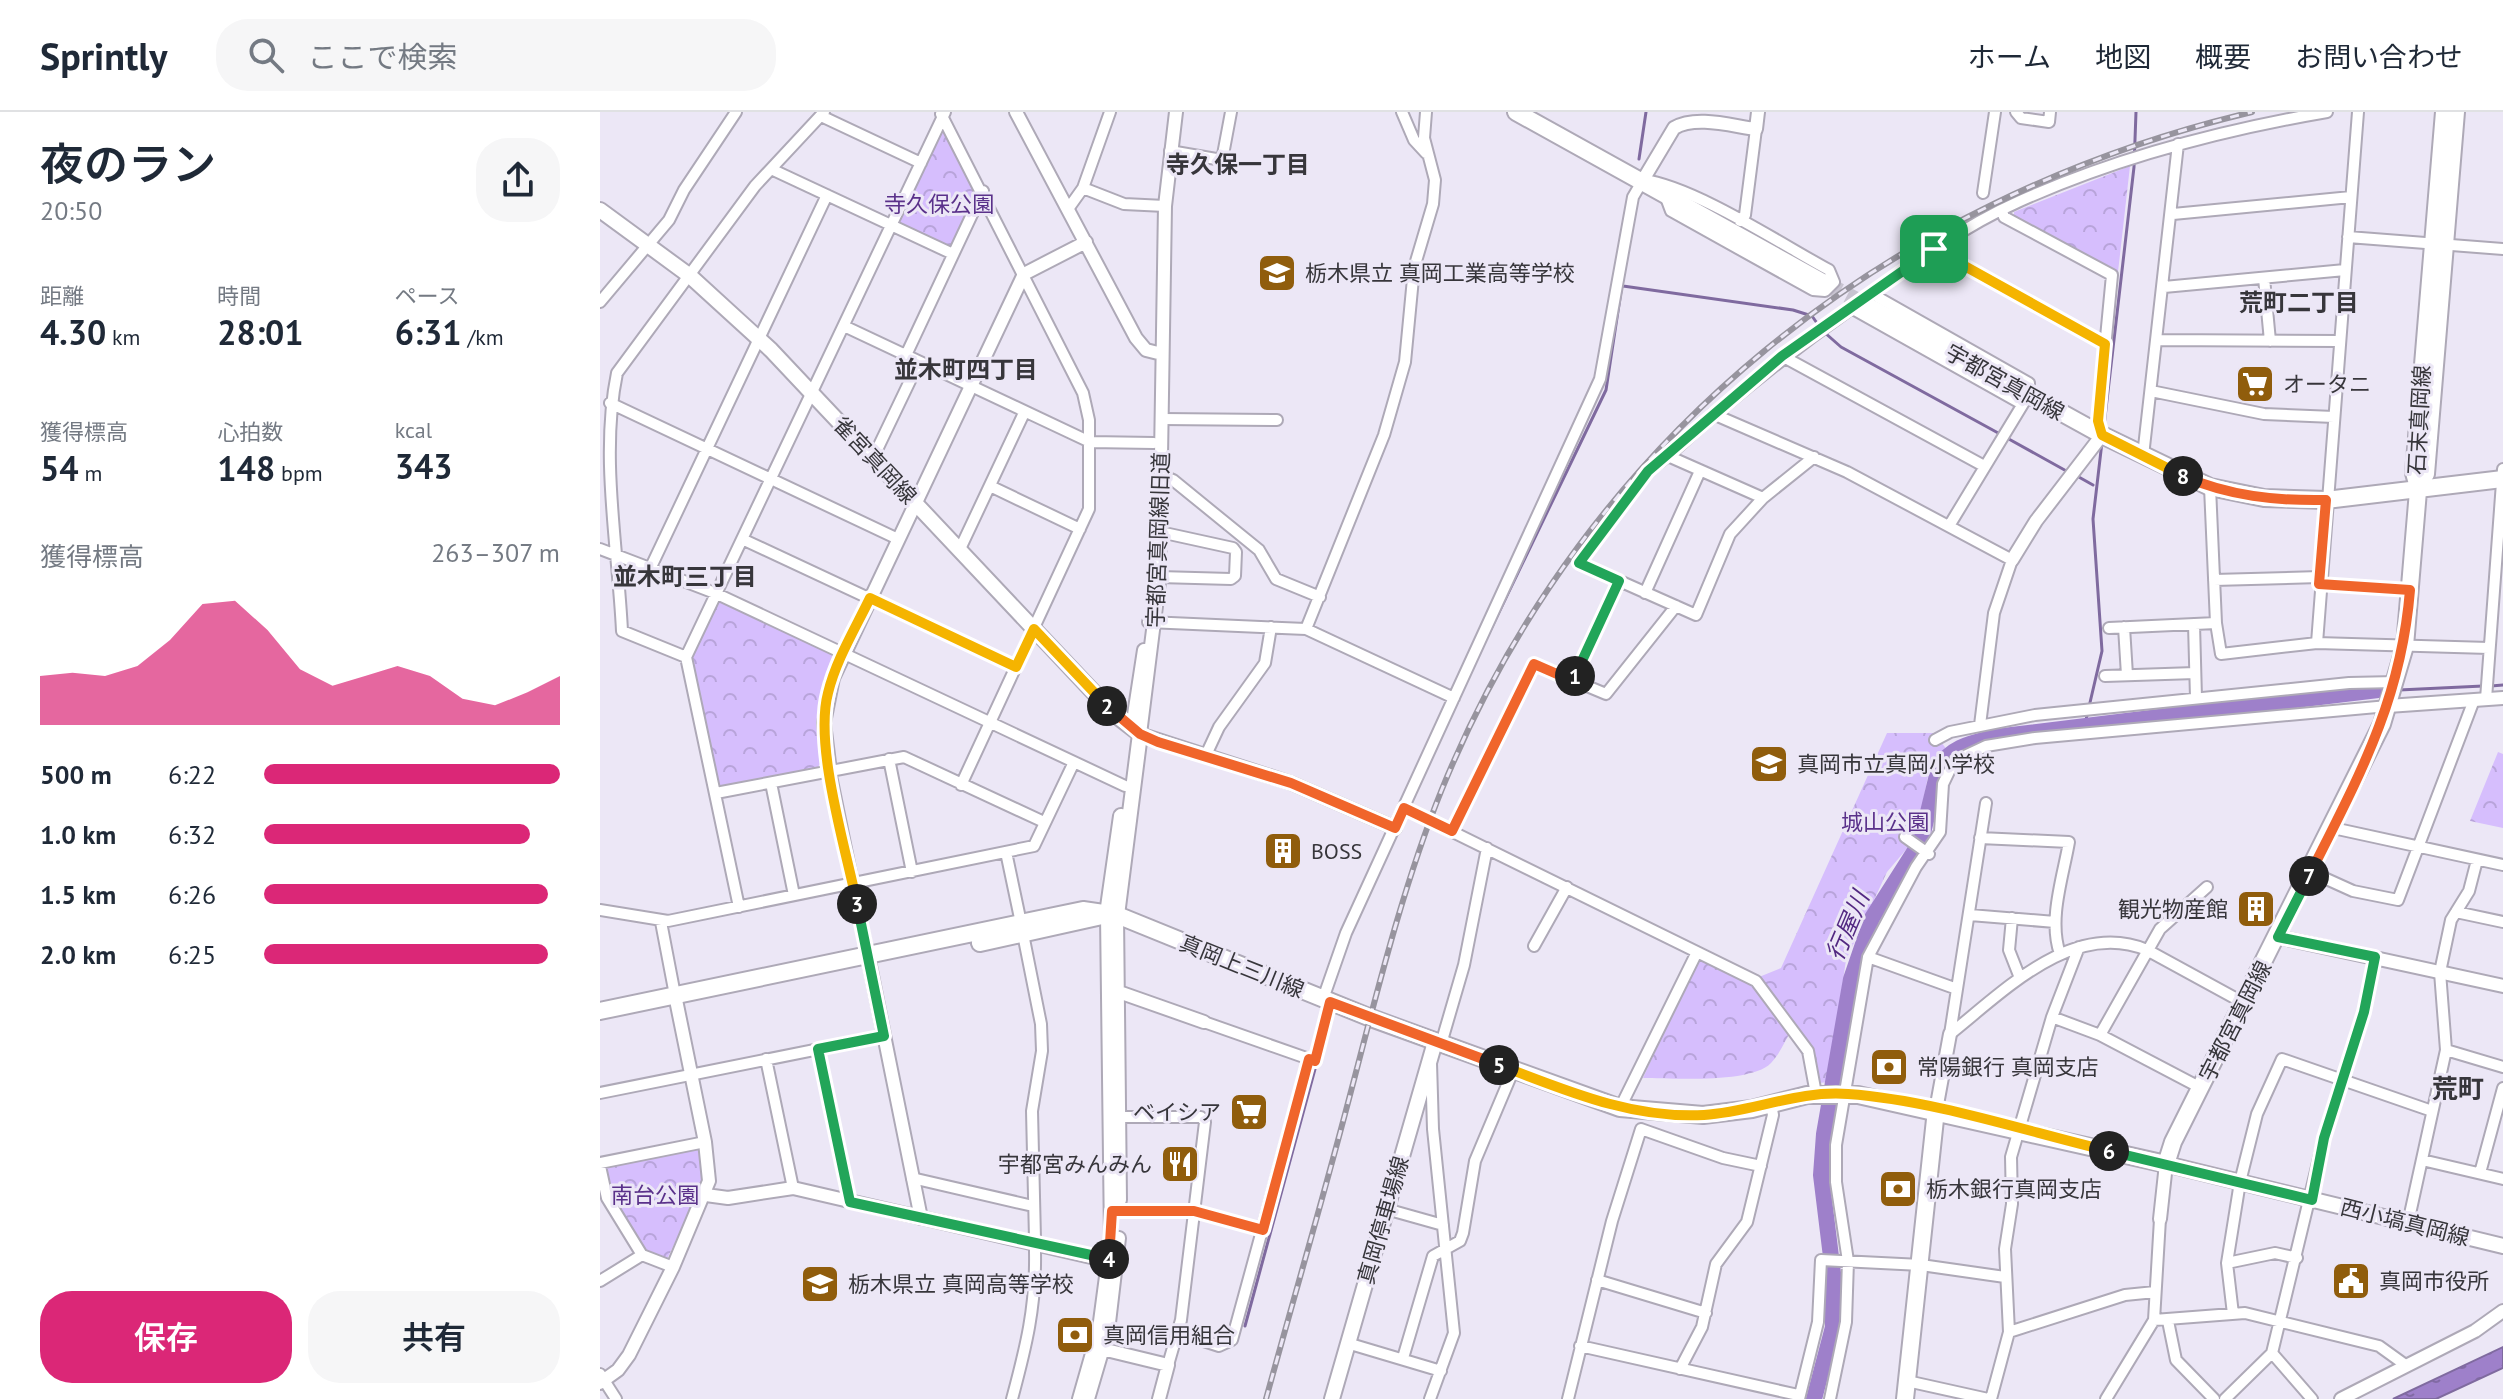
<!DOCTYPE html>
<html lang="ja">
<meta charset="utf-8">
<style>
:root{--surface:#fff;--page:#f6f6f7;--text:#1f2937;--muted:#747a83;--line:#e0e1e3;--accent:#db2777}
body{margin:0;font-family:"PT Sans","Noto Sans JP",sans-serif;background:var(--page);color:var(--text);height:100vh;display:flex;flex-direction:column;font-size:30px;white-space:nowrap}
*{box-sizing:border-box;margin:0}
p{font-size:26px;color:var(--muted)}
.icon{flex:none;width:44px;height:44px;fill:none;stroke:currentColor;stroke-width:2;stroke-linecap:round;stroke-linejoin:round}
.map{position:relative;flex:1;overflow:hidden}
.sheet{display:flex;flex-direction:column;background:var(--surface);width:600px}
.sheet>*{flex:none}
.pin{position:absolute;display:grid;place-items:center;width:68px;height:68px;color:#fff;margin:-34px;border-radius:16px;box-shadow:0 4px 12px #0006}
.km{position:absolute;width:40px;height:40px;margin:-20px;border-radius:50%;background:#222;color:#fff;font-size:22px;line-height:40px;text-align:center}
.round{display:grid;place-items:center;flex:none;width:84px;height:84px;border-radius:32px;background:var(--page)}
.head{display:flex;align-items:center;justify-content:space-between;height:136px;padding:0 40px}
h1{font-size:44px;font-weight:600;line-height:60px}
.stats{display:grid;grid-template-columns:repeat(3,1fr);gap:12px;height:136px;padding:8px 40px}
.stats div{display:grid;align-content:center}
.stats b{font-size:34px;font-weight:600}
.stats small{font-size:22px;font-weight:400}
.stats p{font-size:22px}
.chart{height:224px;padding:16px 40px}
.chart p{display:flex;justify-content:space-between}
.chart svg{width:100%;height:144px;margin-top:8px;fill:var(--accent);opacity:.7}
.cta{display:flex;gap:16px;margin-top:auto;padding:16px 40px}
.cta a{flex:1;height:92px;border-radius:32px;background:var(--accent);color:#fff;font-size:32px;font-weight:600;line-height:92px;text-align:center}
.cta a+a{background:var(--page);color:var(--text)}
ul{padding:0 40px;list-style:none;font-size:26px}
li{display:grid;grid-template-columns:128px 96px 1fr;align-items:center;height:60px}
li i{height:20px;border-radius:10px;background:var(--accent)}
header{display:flex;align-items:center;gap:48px;box-sizing:border-box;height:112px;padding:0 40px;background:var(--surface);border-bottom:2px solid var(--line)}
header strong{font-size:38px}
nav{display:flex;gap:44px;margin-inline-start:auto;font-size:28px}
.search{width:560px;height:72px;background:var(--page);display:flex;align-items:center;gap:20px;box-sizing:border-box;padding:0 28px;border-radius:32px;color:var(--muted);font-size:30px}
main{display:flex;flex:1;min-height:0}
.map>svg:first-child{display:block}
</style>
<header>
<strong>Sprintly</strong>
<div class="search"><svg class="icon" aria-label="search" viewBox="0 0 24 24"><circle cx="10" cy="10" r="6"/><path d="M15 15l6 6"/></svg>ここで検索</div>
<nav><a>ホーム</a><a>地図</a><a>概要</a><a>お問い合わせ</a></nav>
</header>
<main>
<section class="sheet">
<div class="head"><div><h1>夜のラン</h1><p>20:50</p></div><a class="round"><svg class="icon" aria-label="share" viewBox="0 0 24 24"><path d="M12 15V3M7 8l5-5 5 5M5 13v7h14v-7"/></svg></a></div>
<div class="stats">
<div><p>距離</p><b>4.30<small> km</small></b></div>
<div><p>時間</p><b>28:01</b></div>
<div><p>ペース</p><b>6:31<small> /km</small></b></div>
</div>
<div class="stats">
<div><p>獲得標高</p><b>54<small> m</small></b></div>
<div><p>心拍数</p><b>148<small> bpm</small></b></div>
<div><p>kcal</p><b>343</b></div>
</div>
<div class="chart"><p><span>獲得標高</span>263–307 m</p>
<svg viewBox="0 0 160 44" preserveAspectRatio="none"><path d="M0 44V29L10 28L20 29L30 26L40 18L50 7L60 6L70 15L80 27L90 32L100 29L110 26L120 29L130 36L140 38L150 34L160 29V44z"/></svg>
</div>
<ul>
<li><b>500 m</b>6:22<i style="width:100%"></i></li>
<li><b>1.0 km</b>6:32<i style="width:90%"></i></li>
<li><b>1.5 km</b>6:26<i style="width:96%"></i></li>
<li><b>2.0 km</b>6:25<i style="width:96%"></i></li>
</ul>
<div class="cta"><a>保存</a><a>共有</a></div>
</section>
<div class="map">
<svg width="1903" height="1287" viewBox="0 0 1903 1287">
<defs>
<pattern id="park-crowns" width="20" height="18" patternUnits="userSpaceOnUse" patternTransform="scale(2)"><rect width="20" height="18" fill="#d6befd"/><path d="M2 6a3 3 0 1 1 6 0M12 15a3 3 0 1 1 6 0" fill="none" stroke="#b8a4da"/></pattern>
<pattern id="water-ripples" width="26" height="14" patternUnits="userSpaceOnUse" patternTransform="scale(2)"><rect width="26" height="14" fill="#9e80ca"/><path d="M2 4q2-2 4 0t4 0M15 11q2-2 4 0t4 0" fill="none" stroke="#826aa5"/></pattern>
</defs>
<rect width="100%" height="100%" fill="#ece7f6"/>
<path fill="url(#park-crowns)" d="M342 3 383 79 353 142 290 112Z
M1530 54 1518 160 1414 104V100Z
M122 488 237 540C221 576 215 608 223 647L218 655 122 675 116 670 92 541 115 489Z
M1287 621H1334L1348 639 1330 654 1316 726 1287 760 1246 848 1228 970 1219 971 1213 939 1159 865 1181 856Z
M1898 640 1903 642V716L1870 709Z
M1102 846 1151 873 1191 919C1185 929 1179 943 1171 951 1151 972 1072 966 1043 966L1096 849Z
M97 1035 101 1038 103 1072 67 1147C36 1148 10 1083 5 1057L11 1052Z"/>
<path fill="url(#water-ripples)" stroke="#7f6a9f" stroke-width="2" d="M1903 1235V1256L1836 1287H1793Z"/>
<g fill="none" stroke-linecap="round" stroke-linejoin="round">
<path stroke="#7f6a9f" stroke-width="3" d="M1039 47 1046 0
M1023 174 1193 198 1212 204 1219 214
M1224 220 1241 235 1400 322
M1504 314 1534 55 1536 0
M1407 326 1470 361
M1477 364 1493 373
M887 525 1006 278 1025 153
M1891 574 1903 573
M1778 578H1787
M1799 578 1883 574
M1485 612 1502 539 1493 407 1502 330
M645 1214 715 957"/>
<path stroke="#9e80ca" stroke-width="16" d="M1214 1287 1233 1215V1161L1221 1063 1224 1022 1251 867 1272 806 1321 729 1339 655C1352 634 1372 631 1395 625L1778 578"/>
<path stroke="#c8c4d1" stroke-width="16" stroke-dasharray="16 8" stroke-linecap="butt" d="M1226 172 1266 193"/>
<g stroke="#aea9b7" stroke-width="14">
<path id="minor" d="M802 0 814 28 826 41
M1416 0 1421 6 1449 10 1450 0
M341 2 483 281 489 308V397L361 673
M221 4 321 51
M570 39 622 48 631 0
M171 57 353 142
M483 76 524 92 565 94
M1383 81 1395 0
M468 97 483 76 510 0
M1402 99 1404 105 1512 163 1498 309 1502 323
M1573 102 1751 85
M1140 109 1145 103 1156 17
M1748 125 1903 137
M1334 137 1505 232
M1664 166 1670 229
M1564 175 1745 158
M1274 179 1279 186 1429 271V282L1349 414
M0 190 69 108 84 78 136 0
M1251 196 1422 292
M244 214 490 330 554 331
M1558 228 1740 229
M306 243 383 79
M1182 244 1384 354
M1551 279 1664 302 1734 305
M10 291 298 427
M1113 302 1247 360 1412 448 1394 501 1380 613
M562 307 677 308
M1068 344 1048 359 979 451 1096 503 1130 422 1163 386 1214 345
M1543 344 1578 32
M273 346 319 250
M561 363 573 368 659 438 676 467 720 485
M390 374 480 417
M1610 375 1616 511 1621 542 1717 531 1889 536
M1163 386 1068 344C1127 290 1187 242 1252 196 1305 157 1359 116 1420 89 1518 45 1622 18 1727 0
M142 427 416 555
M0 437 115 481 525 674
M359 439 424 301
M50 457 227 83
M559 465 631 467 635 464 636 440 633 436 560 420
M1614 468 1720 465
M1719 472 1810 478
M1045 481 1100 359
M548 510 706 517 854 586
M1594 512 1596 586
M1524 515 1527 563
M1509 516 1616 511
M706 517 784 323 805 250 814 156 833 92 835 68 824 26 826 0
M1717 531 1758 0
M86 545 22 519C18 435 0 343 17 261L155 74 224 0
M1505 564 1595 561
M973 569 1019 469
M1886 587 1903 357
M1335 628 1350 620 1435 603 1749 571 1796 570
M605 645 619 615 665 551 671 515
M289 647 312 760
M230 659 268 844
M171 671 194 783
M116 681 304 645 444 710
M804 696 1156 869 1208 939 1216 982
M1733 716 1903 753
M852 719 934 552 1006 582 1076 494
M1305 725 1329 742
M1380 726 1469 730C1463 765 1448 807 1460 842
M406 740 421 811
M1711 760 1753 779 1798 788 1874 588
M139 795 86 545 345 0
M0 798 68 809 434 734 474 650
M1856 800 1903 810
M1370 803 1455 810
M1412 806 1409 838 1420 866
M61 810 75 883
M423 822 441 912 442 939 432 999 435 1127
M934 834 967 775
M1268 845 1357 877
M723 887 746 821 1000 267 1033 85 1043 68C1093 74 1181 132 1229 158L1234 170 1225 179 1213 178 1071 99 1065 83
M1452 905 1500 923 1601 976
M604 910 715 949 730 890
M1350 922C1403 880 1473 807 1547 838L1644 891
M1350 922 1386 691
M1500 923 1560 817 1607 775
M835 930 843 925 864 853 887 736
M218 937 250 1090
M1846 938 1903 955
M166 947 193 1076
M0 981 284 924
M1020 996 1097 840
M512 1005H601L605 1010 581 1208 568 1253
M1822 1048 1903 1067
M0 1051 105 1030
M0 1054 7 1086 42 1143 73 1155
M1880 1061 1903 976
M312 1066 433 1094
M786 1097 843 1113
M512 1099H594L663 1118
M1808 1111 1846 938 1840 860 1851 808 1869 779 1877 748
M1627 1151 1675 1141 1697 1146
M997 1168 1106 1201
M0 1169 42 1143
M1633 1202 1627 1151 1640 1070 1657 1002 1682 947 1832 999
M1554 1208 1645 1201 1779 1234 1804 1252
M1568 1209 1576 1248 1614 1287
M1409 1220 1525 1183 1555 1180
M579 1221 619 1234 632 1228 709 947
M747 1231 841 1259
M980 1234 1198 1283
M1672 1241 1712 1287
M803 1246 833 1144 860 1129 863 1121 875 1049 913 959
M1080 1257 1102 1215 1116 1152 1147 1110 1173 1003 1171 992
M0 1262 16 1287
M1307 1269 1388 1287
M412 1287C426 1235 436 1195 435 1140
M830 1287 854 1221 833 1017 831 951
M968 1287 1012 1109 1041 1017 1123 1046 1161 1054
M1199 1287 1218 1210 1221 1148 1321 1153 1405 1165
M1230 1287 1246 1210 1248 1149 1236 1070V1033L1268 845 1316 755 1340 720 1343 672 1354 649 1386 634 1435 626 1788 594
M1391 1287 1409 1220 1405 1137 1412 1092 1411 1045 1452 905 1479 835
M1506 1287 1554 1208 1560 1107
M1625 1287 1672 1241 1724 1026 1764 900 1775 845"/>
</g>
<g stroke="#aea9b7" stroke-width="16">
<path id="tertiary" d="M416 0 536 226 546 238 562 242
M576 0 565 94 559 470 540 622 691 671 795 716
M1043 68 1074 16C1096 3 1132 14 1156 17L1158 0
M1412 448 1436 409 1502 323
M1788 594 1903 586
M532 616 544 538
M230 659 224 611 233 566 424 162 486 130
M517 803 520 1088
M1678 825 1903 874
M268 844 321 1106
M516 879 604 910
M1336 998 1350 922
M106 1083 128 1086 193 1076 517 1151
M1560 1107 1566 1052
M498 1236 568 1253 559 1287
M0 1271 18 1258 29 1243 73 1155 109 1069 105 1030 75 883
M479 1287 499 1217 511 1127 507 803
M488 1287 508 1219 519 1126
M1741 1287 1875 1219 1903 1199"/>
</g>
<g stroke="#aea9b7" stroke-width="18">
<path id="secondary" d="M0 98 90 164 171 238 514 602 540 622 517 803
M1818 379 1827 362 1857 0
M1818 379 1813 361 1843 0
M507 802 521 704
M1566 1052 1903 1134
M732 1287 835 930"/>
</g>
<g stroke="#aea9b7" stroke-width="20">
<path id="primary" d="M916 0 1226 172
M1266 193 1502 323 1610 375 1664 386 1726 388 1903 367
M380 831 502 804
M0 899 483 798 517 803 771 906 1020 996 1103 1003 1152 997 1207 983H1258L1566 1052 1573 1030 1782 612 1805 534 1818 379
M1305 1287 1336 998"/>
</g>
<use href="#minor" stroke="#fff" stroke-width="10"/>
<use href="#tertiary" stroke="#fff" stroke-width="12"/>
<use href="#secondary" stroke="#fff" stroke-width="14"/>
<use href="#primary" stroke="#fff" stroke-width="16"/>
<g stroke="#97949e" stroke-width="6">
<path id="rail" d="M666 1287C692 1192 720 1097 745 1002 774 893 800 781 842 677 985 326 1288 86 1652 0"/>
</g>
<use href="#rail" stroke="#ece7f6" stroke-width="3" stroke-dasharray="9" stroke-linecap="butt"/>
<g stroke="#aea9b7" stroke-width="14" stroke-linecap="butt">
<path id="minor-bridge" d="M435 1127V1140"/>
</g>
<use href="#minor-bridge" stroke="#fff" stroke-width="10"/>
</g>
<g fill="none" stroke-linecap="round" stroke-linejoin="round">
<g stroke="#fff" stroke-width="16">
<path id="split-1" d="M975 564 1019 469 979 451 1048 359 1182 244 1334 137"/>
</g>
<g stroke="#fff" stroke-width="16">
<path id="split-2" d="M507 594 540 622 558 630 691 671 795 716 804 696 852 719 934 552 973 569 975 564"/>
</g>
<g stroke="#fff" stroke-width="16">
<path id="split-3" d="M257 792C246 737 214 634 228 581 236 548 255 517 270 486L416 555 434 517 507 594"/>
</g>
<g stroke="#fff" stroke-width="16">
<path id="split-4" d="M257 792 284 924 218 937 250 1090 509 1147"/>
</g>
<g stroke="#fff" stroke-width="16">
<path id="split-5" d="M509 1147 512 1099H594L663 1118 709 947 715 949 730 890 899 953"/>
</g>
<g stroke="#fff" stroke-width="16">
<path id="split-6" d="M899 953C965 978 1031 1007 1104 1003 1153 1000 1198 978 1248 982 1333 988 1425 1019 1509 1039"/>
</g>
<g stroke="#fff" stroke-width="16">
<path id="split-7" d="M1509 1039 1712 1088 1724 1026 1764 900 1775 845 1678 825 1709 764"/>
</g>
<g stroke="#fff" stroke-width="16">
<path id="split-8" d="M1583 364C1629 384 1676 389 1726 388L1719 472 1810 478C1801 590 1758 666 1709 764"/>
</g>
<g stroke="#fff" stroke-width="16">
<path id="split-9" d="M1334 137 1505 232 1498 309 1502 323 1583 364"/>
</g>
<use href="#split-1" stroke="#22a559" stroke-width="10"/>
<use href="#split-2" stroke="#f0652b" stroke-width="10"/>
<use href="#split-3" stroke="#f5b400" stroke-width="10"/>
<use href="#split-4" stroke="#22a559" stroke-width="10"/>
<use href="#split-5" stroke="#f0652b" stroke-width="10"/>
<use href="#split-6" stroke="#f5b400" stroke-width="10"/>
<use href="#split-7" stroke="#22a559" stroke-width="10"/>
<use href="#split-8" stroke="#f0652b" stroke-width="10"/>
<use href="#split-9" stroke="#f5b400" stroke-width="10"/>
</g>
<defs>
<g id="school-square" transform="scale(2)"><rect x="-9" y="-9" width="18" height="18" rx="4" fill="#905d0c" stroke="#ece7f6"/><path d="M0-5L7-2L0 1L-7-2ZM-4 1L0 2.5L4 1V4Q0 6-4 4Z" fill="#fff"/></g>
<g id="supermarket-square" transform="scale(2)"><rect x="-9" y="-9" width="18" height="18" rx="4" fill="#905d0c" stroke="#ece7f6"/><path d="M-6-5.5h2.5l.6 2H6L4.5 2H-2.5L-4.4-4H-6ZM-1.5 3.2a1.3 1.3 0 1 0 .1 0ZM3 3.2a1.3 1.3 0 1 0 .1 0Z" fill="#fff"/></g>
<g id="building-square" transform="scale(2)"><rect x="-9" y="-9" width="18" height="18" rx="4" fill="#905d0c" stroke="#ece7f6"/><path d="M-4-6H4V6H1V3H-1V6H-4ZM-2.5-4.3h1.7v1.8h-1.7ZM.8-4.3h1.7v1.8H.8ZM-2.5-1h1.7V.8h-1.7ZM.8-1h1.7V.8H.8Z" fill="#fff"/></g>
<g id="bank-square" transform="scale(2)"><rect x="-9" y="-9" width="18" height="18" rx="4" fill="#905d0c" stroke="#ece7f6"/><path d="M-6-4H6V4H-6ZM0-2.3a2.3 2.3 0 1 0 0 4.6a2.3 2.3 0 1 0 0-4.6Z" fill="#fff"/></g>
<g id="restaurant-square" transform="scale(2)"><rect x="-9" y="-9" width="18" height="18" rx="4" fill="#905d0c" stroke="#ece7f6"/><path d="M-5-6h1v4h1v-4h1v4h1v-4h1v5L-1.5 .5V6h-2V.5L-5-1ZM5-6V6H3V1.5H1.5Q1.5-4 5-6Z" fill="#fff"/></g>
<g id="civic-square" transform="scale(2)"><rect x="-9" y="-9" width="18" height="18" rx="4" fill="#905d0c" stroke="#ece7f6"/><path d="M-.6-6.5H3V-4.5H.6V-3L4-1V1h2V6H-6V1h2V-1L-.6-3ZM-1.2 2.5V6h2.4V2.5Z" fill="#fff"/></g>
</defs>
<g fill-rule="evenodd">
<use href="#school-square" x="677" y="161"/>
<use href="#supermarket-square" x="1655" y="272"/>
<use href="#school-square" x="1169" y="652"/>
<use href="#building-square" x="683" y="739"/>
<use href="#building-square" x="1656" y="797"/>
<use href="#bank-square" x="1289" y="955"/>
<use href="#supermarket-square" x="649" y="1000"/>
<use href="#restaurant-square" x="580" y="1052"/>
<use href="#bank-square" x="1298" y="1077"/>
<use href="#civic-square" x="1751" y="1169"/>
<use href="#school-square" x="220" y="1172"/>
<use href="#bank-square" x="475" y="1223"/>
</g>
<g text-anchor="middle" stroke-width="6" stroke-linejoin="round" paint-order="stroke">
<g font-size="22" fill="#5a318a" stroke="#ece7f6">
<text x="339" y="100">寺久保公園</text>
<text x="1285" y="718">城山公園</text>
<text x="55" y="1091">南台公園</text>
</g>
<g font-size="22" fill="#37363b" stroke="#ece7f6" text-anchor="start">
<text x="705" y="169">栃木県立 真岡工業高等学校</text>
<text x="1683" y="280">オータニ</text>
<text x="1197" y="660">真岡市立真岡小学校</text>
<text x="711" y="747">BOSS</text>
<text x="1628" y="805" text-anchor="end">観光物産館</text>
<text x="1317" y="963">常陽銀行 真岡支店</text>
<text x="621" y="1008" text-anchor="end">ベイシア</text>
<text x="552" y="1060" text-anchor="end">宇都宮みんみん</text>
<text x="1326" y="1085">栃木銀行真岡支店</text>
<text x="1779" y="1177">真岡市役所</text>
<text x="248" y="1180">栃木県立 真岡高等学校</text>
<text x="503" y="1231">真岡信用組合</text>
</g>
<g font-size="22" fill="#37363b" stroke="#ece7f6">
<text transform="translate(1405 270) rotate(29)" y="8">宇都宮真岡線</text>
<text transform="translate(1819 308) rotate(-87)" y="8">石末真岡線</text>
<text transform="translate(275 348) rotate(47)" y="8">雀宮真岡線</text>
<text transform="translate(558 428) rotate(-88)" y="8">宇都宮真岡線旧道</text>
<text transform="translate(642 854) rotate(22)" y="8">真岡上三川線</text>
<text transform="translate(1635 909) rotate(-63)" y="8">宇都宮真岡線</text>
<text transform="translate(783 1108) rotate(-74)" y="8">真岡停車場線</text>
<text transform="translate(1805 1110) rotate(14)" y="8">西小塙真岡線</text>
</g>
<g font-size="24" font-weight="bold" fill="#37363b" stroke="#ece7f6">
<text x="638" y="61">寺久保一丁目</text>
<text x="1699" y="199">荒町二丁目</text>
<text x="366" y="266">並木町四丁目</text>
<text x="85" y="473">並木町三丁目</text>
</g>
<g font-size="24" font-style="italic" fill="#532982" stroke="#ece7f6">
<text transform="translate(1248 814) rotate(-67)" y="8">行屋川</text>
</g>
<g font-size="26" font-weight="bold" fill="#37363b" stroke="#ece7f6">
<text x="1858" y="986">荒町</text>
</g>
</g>
</svg>
<div class="pin" style="left:1334px;top:137px;background:#1e9e55"><svg class="icon" aria-label="arrive" viewBox="0 0 24 24"><path d="M6 21V4h12l-3 4 3 4H6"/></svg></div>
<b class="km" style="left:975px;top:564px">1</b>
<b class="km" style="left:507px;top:594px">2</b>
<b class="km" style="left:257px;top:792px">3</b>
<b class="km" style="left:509px;top:1147px">4</b>
<b class="km" style="left:899px;top:953px">5</b>
<b class="km" style="left:1509px;top:1039px">6</b>
<b class="km" style="left:1709px;top:764px">7</b>
<b class="km" style="left:1583px;top:364px">8</b>
</div>
</main>
